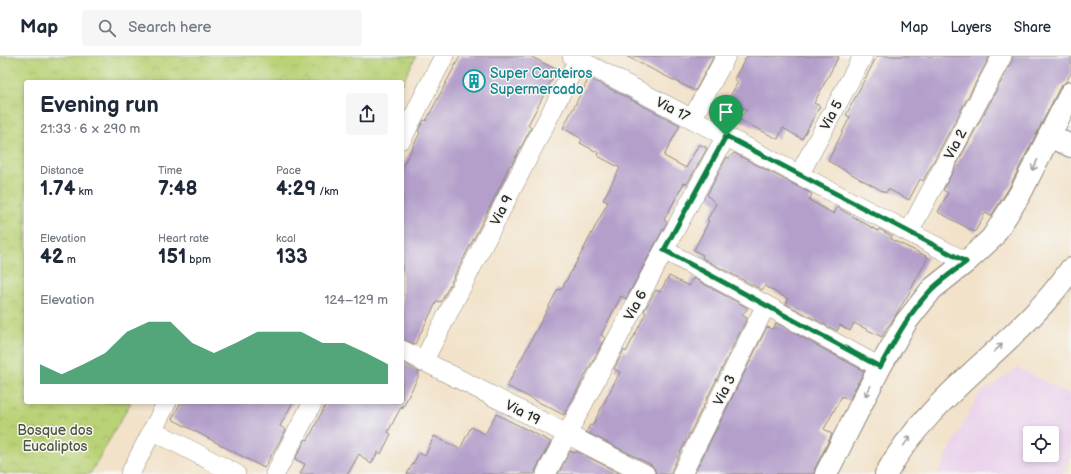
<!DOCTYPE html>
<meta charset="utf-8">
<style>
:root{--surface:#fff;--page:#f6f6f7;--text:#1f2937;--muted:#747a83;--line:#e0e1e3;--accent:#0b8043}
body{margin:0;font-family:"Balsamiq Sans",sans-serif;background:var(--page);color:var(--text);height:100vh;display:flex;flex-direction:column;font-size:15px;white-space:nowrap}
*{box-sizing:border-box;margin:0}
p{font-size:13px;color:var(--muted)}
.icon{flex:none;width:22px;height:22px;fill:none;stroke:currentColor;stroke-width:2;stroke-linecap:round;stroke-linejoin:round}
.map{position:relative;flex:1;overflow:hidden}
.panel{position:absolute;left:24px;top:24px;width:380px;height:324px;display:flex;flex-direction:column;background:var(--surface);border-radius:4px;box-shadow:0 2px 6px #0003}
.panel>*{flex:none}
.fabs{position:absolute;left:1023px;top:370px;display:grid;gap:8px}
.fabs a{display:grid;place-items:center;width:36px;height:36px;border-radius:4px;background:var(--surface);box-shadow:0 2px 6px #0003;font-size:20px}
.pin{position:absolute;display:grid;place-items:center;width:34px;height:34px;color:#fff;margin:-41px -17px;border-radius:50% 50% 50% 0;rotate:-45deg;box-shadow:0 0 4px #0007}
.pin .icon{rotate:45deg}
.round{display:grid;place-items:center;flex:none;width:42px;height:42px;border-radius:4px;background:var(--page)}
.head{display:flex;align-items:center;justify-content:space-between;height:68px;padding:0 16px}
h1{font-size:22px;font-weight:800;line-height:30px}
.stats{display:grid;grid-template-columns:repeat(3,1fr);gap:6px;height:68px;padding:4px 16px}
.stats div{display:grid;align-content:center}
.stats b{font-size:20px;font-weight:800}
.stats small{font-size:11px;font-weight:400}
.stats p{font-size:11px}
.chart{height:112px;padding:8px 16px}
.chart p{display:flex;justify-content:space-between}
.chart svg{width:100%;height:72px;margin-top:4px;fill:var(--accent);opacity:.7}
header{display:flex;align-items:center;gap:24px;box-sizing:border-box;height:56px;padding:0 20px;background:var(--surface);border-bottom:1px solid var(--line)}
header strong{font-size:19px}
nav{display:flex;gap:22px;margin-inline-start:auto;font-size:14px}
.search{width:280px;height:36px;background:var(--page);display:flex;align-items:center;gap:10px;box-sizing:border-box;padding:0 14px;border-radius:4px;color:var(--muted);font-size:15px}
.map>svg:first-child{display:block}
</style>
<header>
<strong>Map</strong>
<div class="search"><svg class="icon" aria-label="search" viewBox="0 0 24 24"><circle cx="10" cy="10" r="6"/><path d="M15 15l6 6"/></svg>Search here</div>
<nav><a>Map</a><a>Layers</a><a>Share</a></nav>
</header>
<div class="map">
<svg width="1071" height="418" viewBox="0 0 1071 418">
<defs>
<pattern id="park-crowns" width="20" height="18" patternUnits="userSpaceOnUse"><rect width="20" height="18" fill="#bad276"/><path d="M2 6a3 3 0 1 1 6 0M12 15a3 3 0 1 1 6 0" fill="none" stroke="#a0b466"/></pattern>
</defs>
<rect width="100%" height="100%" fill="#f6f6f2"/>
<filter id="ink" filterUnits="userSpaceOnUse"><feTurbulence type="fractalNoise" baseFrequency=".025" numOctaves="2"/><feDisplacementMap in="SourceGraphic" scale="8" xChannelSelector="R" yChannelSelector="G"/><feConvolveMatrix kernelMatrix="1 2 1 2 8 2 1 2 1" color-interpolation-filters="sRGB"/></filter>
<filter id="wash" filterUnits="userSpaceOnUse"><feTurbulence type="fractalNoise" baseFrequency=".012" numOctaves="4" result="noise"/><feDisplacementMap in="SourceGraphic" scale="16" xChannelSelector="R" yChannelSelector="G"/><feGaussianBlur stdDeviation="0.9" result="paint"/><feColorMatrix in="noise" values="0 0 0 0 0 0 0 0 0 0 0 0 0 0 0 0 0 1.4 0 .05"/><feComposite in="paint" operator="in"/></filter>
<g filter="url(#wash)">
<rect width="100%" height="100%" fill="#f2e2c9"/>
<path fill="#ead1ec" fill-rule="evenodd" d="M1018 312 1071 339V400L1062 418H937L979 338ZM1030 377H1052V399H1030Z"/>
<path fill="url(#park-crowns)" stroke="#727e50" d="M0 0H416L402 28V26H26V346H131L90 418H5L0 416Z"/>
<g id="blocks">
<path fill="#b39fca" d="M460 0H530L557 14 528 69 531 72 511 110 510 109 494 143 441 246 437 245 415 288 402 283V111L420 77 418 75 424 64 426 65Z
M626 0H714L695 35Z
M747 0H839L814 47 820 50 802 83 783 72 778 83 738 63 747 54 728 44 738 26 734 23Z
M877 0H990L923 125 920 123 909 144 888 133 886 137 828 105 850 61 846 59Z
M1013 0H1071V17L1066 26 1060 31 1009 132 991 160 985 157 975 176 938 156 948 137 943 134 1012 5Z
M589 22 680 69 664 100 686 112 699 88 707 92 687 128 684 127 664 164 667 166 626 243 621 240 601 279 605 282 564 359 507 330 558 233 561 234 582 196 608 146 603 144 620 112 598 100 599 97 580 87 582 83 563 72Z
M734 97 812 138 809 144 834 158 837 151 878 175 879 173 892 180 891 183 928 201 908 239 888 271H887L882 281 854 267 850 275 840 269 837 275 786 248 788 243 765 230 762 234 702 202 703 199 694 194 709 165 707 164 716 148 707 139 727 101 729 102Z
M669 220 689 230 693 222 748 252 742 259 747 262 672 413 671 418H656L654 412 650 408 586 376 590 369 592 370 620 316 614 313 624 294 626 296 646 257 644 255 656 234 660 236Z
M776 267 864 315 849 344 842 340 824 373 832 378 815 412 814 418H694L767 271 773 273Z
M402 306 419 316 418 319H419L402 353V349L388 376 391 378 381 398 378 396 371 408 359 398 348 418H300L305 408 295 403 306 383 308 384 327 346H402Z
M181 346H293L280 370 286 374 264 412 172 363Z
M496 358 551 386 536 413 535 418H407L419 397 425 400 434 380 460 393 471 371 485 378Z
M570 395 575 397 576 395 621 418H558Z"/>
</g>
</g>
<g filter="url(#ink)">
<use href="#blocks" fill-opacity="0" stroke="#8e867a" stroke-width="1"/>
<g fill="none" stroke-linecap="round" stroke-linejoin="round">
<g stroke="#8e867a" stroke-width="20">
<path id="street" d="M572 0 966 206
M692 63 726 0
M402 83 444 0
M799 119 863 0
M909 176 1002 0
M664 194 880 311
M402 294 645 418
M423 306 580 0
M152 374 236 418
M130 418 167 346
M275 418 313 346
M546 418 664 194 726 80
M682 418 766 249"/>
</g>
<g stroke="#8e867a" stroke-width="24">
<path id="secondary" d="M1049 80 1071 90
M826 418 880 311 906 266 932 233 966 206 992 182 1020 138 1071 37
M886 418C931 336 1019 289 1071 213"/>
</g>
<use href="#street" stroke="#fff" stroke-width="19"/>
<use href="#secondary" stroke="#fff" stroke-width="22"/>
</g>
<defs><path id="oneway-shaft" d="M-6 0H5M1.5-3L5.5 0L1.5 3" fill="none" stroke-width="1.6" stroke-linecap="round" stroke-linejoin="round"/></defs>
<g stroke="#a0a0a0">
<use href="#oneway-shaft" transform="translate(1035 109) rotate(116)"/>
<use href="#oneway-shaft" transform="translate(998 292) rotate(-43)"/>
<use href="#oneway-shaft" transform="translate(868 335) rotate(117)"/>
<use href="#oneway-shaft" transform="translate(907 385) rotate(-55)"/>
</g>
</g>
<g fill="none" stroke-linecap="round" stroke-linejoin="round" filter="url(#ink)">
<g stroke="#fff" stroke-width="8">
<path id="route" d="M726 80 966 206C954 215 942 223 932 233 910 255 895 284 880 311L664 194Z"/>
</g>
<use href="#route" stroke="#0b8043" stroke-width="5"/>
</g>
<defs>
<g id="building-ring" transform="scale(1.15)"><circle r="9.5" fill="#f6f6f2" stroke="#0f9aa8" stroke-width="1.5"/><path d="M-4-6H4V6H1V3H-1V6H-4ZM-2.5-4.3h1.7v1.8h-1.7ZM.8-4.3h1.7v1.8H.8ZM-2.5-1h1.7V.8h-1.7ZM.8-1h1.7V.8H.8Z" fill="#0f9aa8"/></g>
</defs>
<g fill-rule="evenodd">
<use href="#building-ring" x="474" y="25"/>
</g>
<g text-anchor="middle" stroke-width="3" stroke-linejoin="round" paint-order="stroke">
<g font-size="14" fill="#0d838f" stroke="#f6f6f2" text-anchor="start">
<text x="490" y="22">Super Canteiros<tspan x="490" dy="16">Supermercado</tspan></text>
</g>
<g font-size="14" fill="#2b2b2b" stroke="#f6f6f2">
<text transform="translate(673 53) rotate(28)" y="5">Via 17</text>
<text transform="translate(831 59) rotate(-62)" y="5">Via 5</text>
<text transform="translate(955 88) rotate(-62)" y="5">Via 2</text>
<text transform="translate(501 154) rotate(-63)" y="5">Via 9</text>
<text transform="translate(635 249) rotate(-62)" y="5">Via 6</text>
<text transform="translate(724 334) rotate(-63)" y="5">Via 3</text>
<text transform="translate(523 356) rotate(27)" y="5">Via 19</text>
</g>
<g font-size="14" fill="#4f553e" stroke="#f6f6f2">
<text x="55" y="379">Bosque dos<tspan x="55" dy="16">Eucaliptos</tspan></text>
</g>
</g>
</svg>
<div class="fabs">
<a><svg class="icon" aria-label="locate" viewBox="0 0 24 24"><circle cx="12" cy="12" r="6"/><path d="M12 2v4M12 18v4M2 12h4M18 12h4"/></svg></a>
</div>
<div class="pin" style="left:726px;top:80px;background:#1e9e55"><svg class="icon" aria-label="arrive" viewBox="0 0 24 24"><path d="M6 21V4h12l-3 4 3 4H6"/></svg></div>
<section class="panel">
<div class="head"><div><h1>Evening run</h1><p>21:33 · 6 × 290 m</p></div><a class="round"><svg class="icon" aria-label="share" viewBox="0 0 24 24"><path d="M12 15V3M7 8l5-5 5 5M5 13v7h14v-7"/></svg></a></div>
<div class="stats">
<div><p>Distance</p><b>1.74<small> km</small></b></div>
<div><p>Time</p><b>7:48</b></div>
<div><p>Pace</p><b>4:29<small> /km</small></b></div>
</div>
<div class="stats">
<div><p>Elevation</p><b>42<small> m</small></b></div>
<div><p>Heart rate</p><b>151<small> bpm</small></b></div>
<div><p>kcal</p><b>133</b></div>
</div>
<div class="chart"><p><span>Elevation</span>124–129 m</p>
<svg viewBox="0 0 160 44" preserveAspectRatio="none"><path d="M0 44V32L10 38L20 32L30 25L40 12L50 6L60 6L70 19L80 25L90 19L100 12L110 12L120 12L130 19L140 19L150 25L160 32V44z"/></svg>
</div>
</section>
</div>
